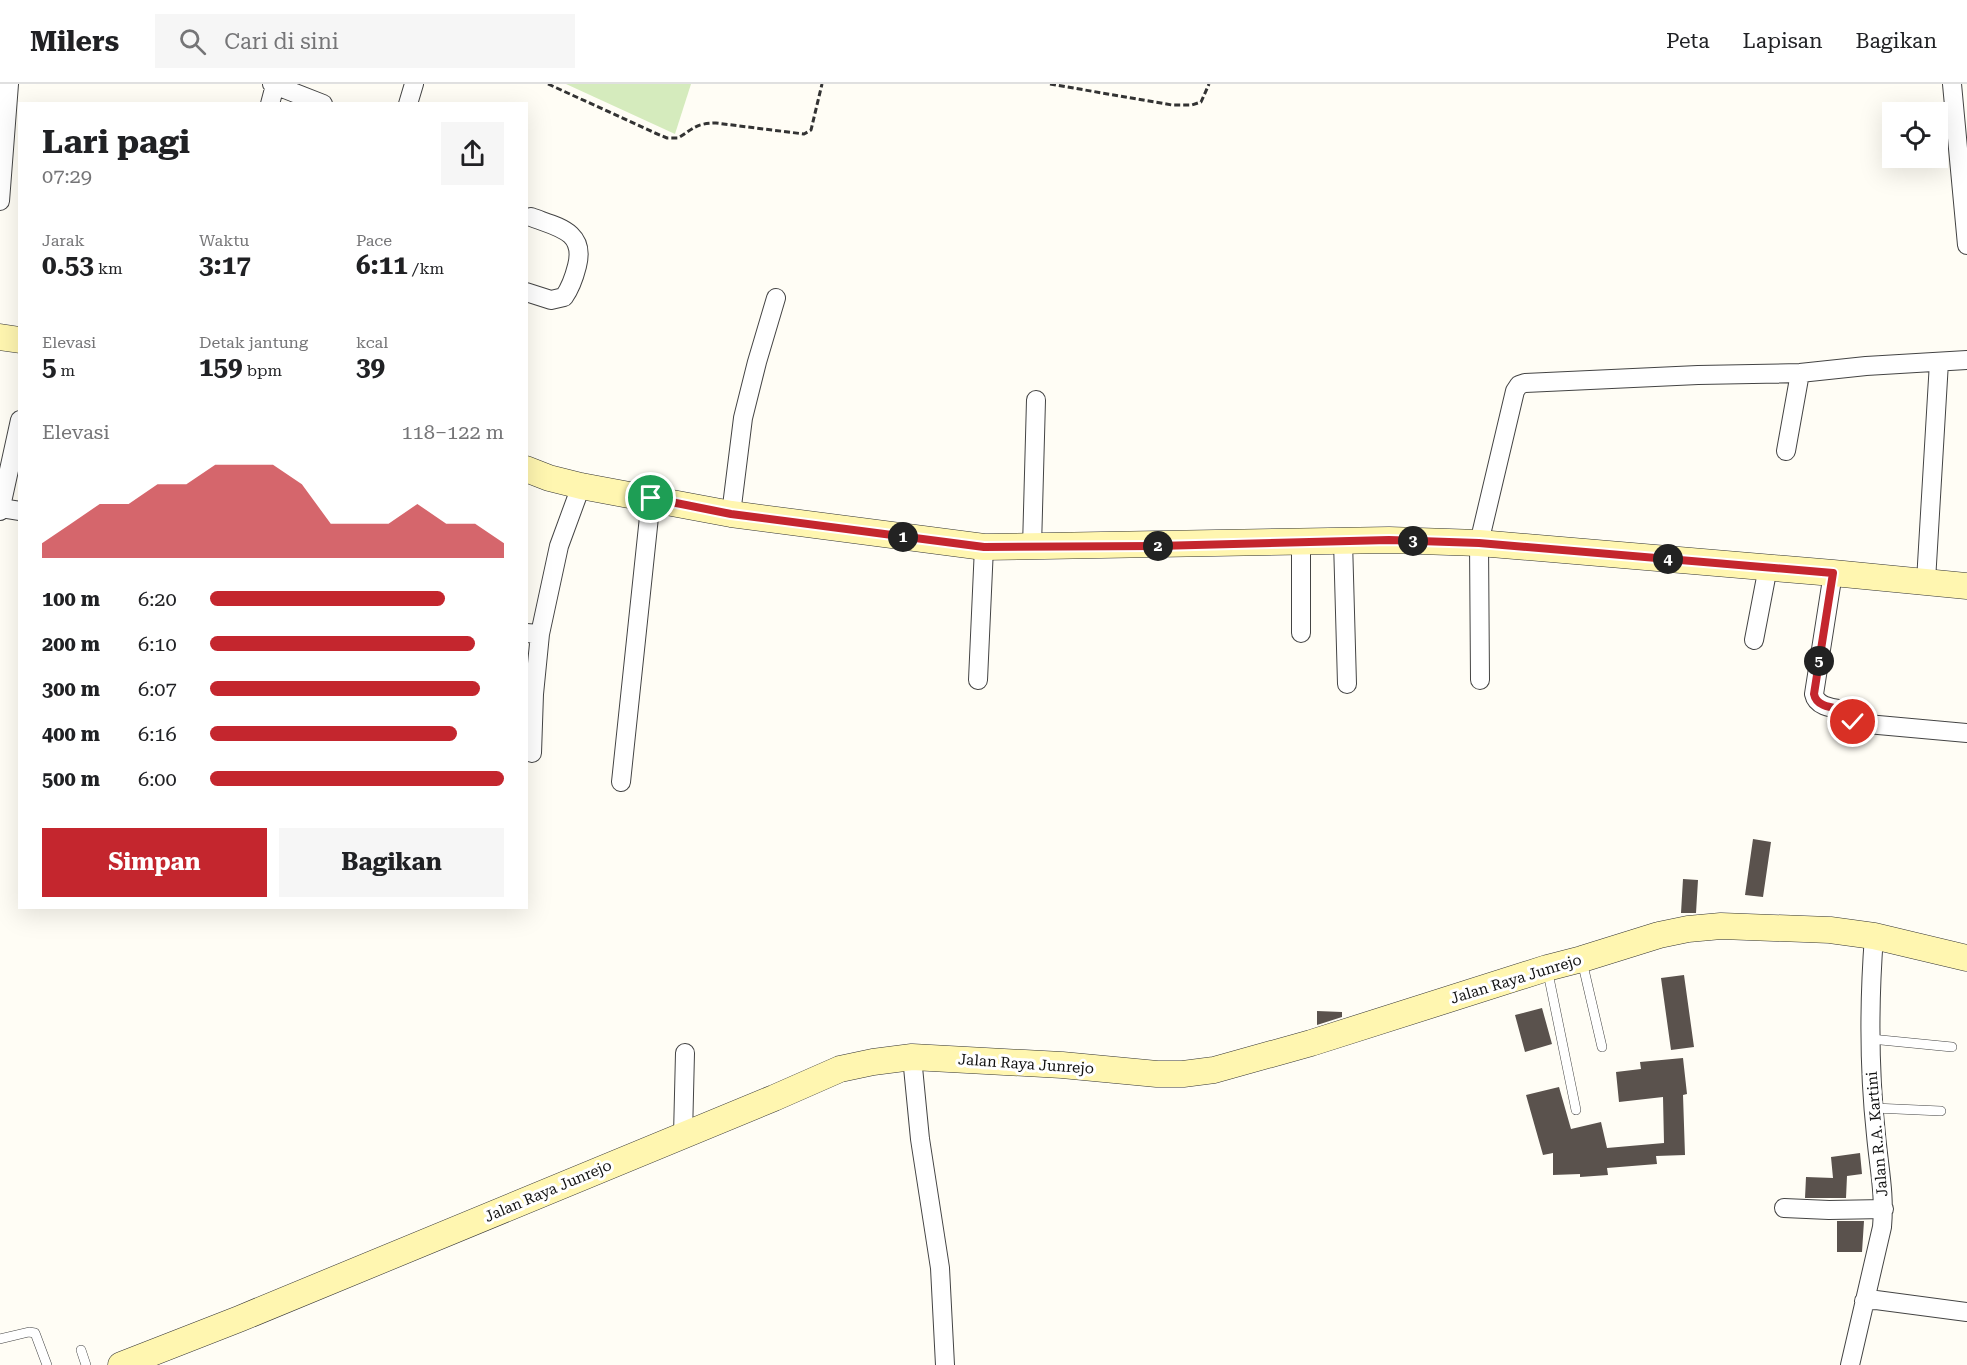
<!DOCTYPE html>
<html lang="id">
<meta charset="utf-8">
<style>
:root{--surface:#fff;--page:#f6f6f6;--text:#202124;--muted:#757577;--line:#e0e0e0;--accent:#c4262e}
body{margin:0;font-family:"Roboto Serif",serif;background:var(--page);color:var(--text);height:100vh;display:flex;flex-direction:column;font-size:22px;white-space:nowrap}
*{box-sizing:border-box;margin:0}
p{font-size:20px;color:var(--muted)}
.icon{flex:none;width:33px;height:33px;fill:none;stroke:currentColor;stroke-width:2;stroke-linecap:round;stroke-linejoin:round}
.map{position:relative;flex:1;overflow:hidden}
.details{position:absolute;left:18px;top:18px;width:510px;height:807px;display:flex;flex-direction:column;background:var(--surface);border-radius:0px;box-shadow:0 6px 24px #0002}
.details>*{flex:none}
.tools{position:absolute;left:1882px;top:18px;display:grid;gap:12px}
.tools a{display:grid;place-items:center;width:66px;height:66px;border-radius:0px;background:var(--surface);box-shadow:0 6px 24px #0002;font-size:30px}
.pin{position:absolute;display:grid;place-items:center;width:51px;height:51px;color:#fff;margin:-26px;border:3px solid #fff;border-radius:50%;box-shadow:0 2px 6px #0007}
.km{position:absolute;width:30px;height:30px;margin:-15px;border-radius:50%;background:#222;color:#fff;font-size:16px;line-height:30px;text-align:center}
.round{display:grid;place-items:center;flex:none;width:63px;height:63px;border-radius:0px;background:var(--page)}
.headline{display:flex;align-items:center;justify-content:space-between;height:102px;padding:0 24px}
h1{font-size:33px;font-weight:700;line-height:45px}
.metrics{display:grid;grid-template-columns:repeat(3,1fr);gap:9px;height:102px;padding:6px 24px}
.metrics div{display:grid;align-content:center}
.metrics b{font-size:26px;font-weight:700}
.metrics small{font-size:16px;font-weight:400}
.metrics p{font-size:16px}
.chart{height:168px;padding:12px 24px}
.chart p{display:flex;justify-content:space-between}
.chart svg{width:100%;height:108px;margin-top:6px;fill:var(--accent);opacity:.7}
.cta{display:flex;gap:12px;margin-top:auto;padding:12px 24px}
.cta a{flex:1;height:69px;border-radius:0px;background:var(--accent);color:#fff;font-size:24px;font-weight:700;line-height:69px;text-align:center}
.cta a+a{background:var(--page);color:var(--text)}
ul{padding:0 24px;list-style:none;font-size:20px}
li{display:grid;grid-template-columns:96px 72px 1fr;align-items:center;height:45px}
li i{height:15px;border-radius:8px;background:var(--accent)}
header{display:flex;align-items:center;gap:36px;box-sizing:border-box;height:84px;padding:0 30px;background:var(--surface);border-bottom:2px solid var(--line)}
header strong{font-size:28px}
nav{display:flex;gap:33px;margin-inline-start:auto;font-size:21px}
.search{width:420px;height:54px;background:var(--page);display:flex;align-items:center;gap:15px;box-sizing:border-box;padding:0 21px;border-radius:0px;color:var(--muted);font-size:22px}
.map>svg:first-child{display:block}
</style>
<header>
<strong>Milers</strong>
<div class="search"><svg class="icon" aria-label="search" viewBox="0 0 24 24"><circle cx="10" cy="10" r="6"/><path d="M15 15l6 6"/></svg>Cari di sini</div>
<nav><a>Peta</a><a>Lapisan</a><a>Bagikan</a></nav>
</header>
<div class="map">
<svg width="1967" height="1281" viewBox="0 0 1967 1281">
<rect width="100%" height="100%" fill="#fffdf5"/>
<path fill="#d5ebbd" d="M566 0H691L675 50Z"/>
<path fill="#5a524d" d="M1753 755 1771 758 1763 813 1745 811Z
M1683 795 1698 796 1696 829H1681Z
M1684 891 1694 963 1671 966 1661 894Z
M1542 924 1552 960 1525 968 1515 931Z
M1317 927 1342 928V933L1317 941Z
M1683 974 1687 1010 1683 1011 1685 1071 1656 1072 1657 1080 1607 1084 1608 1091 1580 1093V1090L1553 1091V1069L1543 1071 1526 1011 1559 1003 1571 1045 1601 1038 1607 1064 1664 1059 1663 1013 1619 1018 1616 988 1641 985 1640 978Z
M1860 1069 1862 1090 1847 1092 1846 1114H1805L1806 1093 1833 1094 1831 1073Z
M1837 1137H1864L1862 1168H1837Z"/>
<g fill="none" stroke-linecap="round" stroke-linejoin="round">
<g stroke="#444" stroke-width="10">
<path id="lane" d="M1582 877 1602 963
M1547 884 1576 1026
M1871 955 1952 963
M1874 1024 1941 1027
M0 1255 29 1248 35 1249 47 1281
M81 1266 86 1281"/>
</g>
<g stroke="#444" stroke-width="20">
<path id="street" d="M272 0 323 20
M1952 0 1967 161
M270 20 275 1
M408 20 414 0
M0 117 9 0
M526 208 551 216 564 213C571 203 574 194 577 182 586 147 557 143 531 133
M1786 367 1800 289
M1 424 20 427
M0 427 20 336
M731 430 743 334 757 278 776 214
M1343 457 1347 600
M1301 458V549
M1032 463 1036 316
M1833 489 1814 610C1817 625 1838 624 1851 627L1853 630V637L1856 639 1967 649
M1926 497 1939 278
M526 549 540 550 559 462 581 402
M1754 556 1768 483
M978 596 984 463
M1480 596 1479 459 1515 307 1519 301 1525 299 1698 291 1800 289 1866 282 1967 276
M532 669 534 610 540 550
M621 698 651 414
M912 973 920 1055 940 1184 945 1281
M683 1051 685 969
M1784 1124 1829 1126 1884 1125
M1864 1217 1876 1216 1967 1228
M1850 1281 1882 1143C1885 1110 1879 1084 1876 1051 1869 986 1869 918 1874 852"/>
</g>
<g stroke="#333" stroke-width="27">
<path id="secondary" d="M0 253 20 256
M526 385 549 394 581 402 731 430 984 463 1389 456 1479 459 1833 489 1967 502
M121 1281 239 1235 774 1014 840 985 873 978 912 973 1062 981 1157 990H1183L1214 986 1311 959 1547 884 1582 875 1659 851 1688 845 1721 842 1830 846 1874 852 1967 874"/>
</g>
<path stroke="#333" stroke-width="3" stroke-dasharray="6 3" stroke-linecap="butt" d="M548 0 655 49 667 54H678C693 45 696 39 716 39L804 50 811 46 822 0
M1050 0 1172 21H1192L1201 18 1209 0"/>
<use href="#lane" stroke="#fff" stroke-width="9"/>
<use href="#street" stroke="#fff" stroke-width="18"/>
<use href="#secondary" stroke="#fff6b0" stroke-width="26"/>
</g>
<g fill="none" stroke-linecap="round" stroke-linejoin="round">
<g stroke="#fff" stroke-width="12">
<path id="route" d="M651 414 731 430 984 463 1157 462 1389 456 1479 459 1833 489 1814 610C1817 626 1840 623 1853 628V638"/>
</g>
<use href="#route" stroke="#c4262e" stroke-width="8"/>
</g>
<g text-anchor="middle" stroke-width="6" stroke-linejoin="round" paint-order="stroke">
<g font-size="15" fill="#111" stroke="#fff">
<text transform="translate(1516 895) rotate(-17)" y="5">Jalan Raya Junrejo</text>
<text transform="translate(1026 980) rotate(4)" y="5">Jalan Raya Junrejo</text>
<text transform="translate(1877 1050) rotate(-95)" y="5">Jalan R.A. Kartini</text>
<text transform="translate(548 1107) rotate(-23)" y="5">Jalan Raya Junrejo</text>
</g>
</g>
</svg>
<div class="tools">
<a><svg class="icon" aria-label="locate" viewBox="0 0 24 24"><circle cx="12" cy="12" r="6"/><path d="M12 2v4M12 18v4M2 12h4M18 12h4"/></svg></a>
</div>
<div class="pin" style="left:651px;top:414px;background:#1e9e55"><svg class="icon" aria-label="arrive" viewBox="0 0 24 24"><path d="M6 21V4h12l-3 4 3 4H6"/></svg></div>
<div class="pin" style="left:1853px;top:638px;background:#d93025"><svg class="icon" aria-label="check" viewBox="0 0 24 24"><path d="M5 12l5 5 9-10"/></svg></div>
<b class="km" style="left:903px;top:453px">1</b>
<b class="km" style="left:1158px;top:462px">2</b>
<b class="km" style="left:1413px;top:457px">3</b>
<b class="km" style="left:1668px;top:475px">4</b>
<b class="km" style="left:1819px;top:577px">5</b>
<section class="details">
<div class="headline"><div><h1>Lari pagi</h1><p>07:29</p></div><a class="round"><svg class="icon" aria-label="share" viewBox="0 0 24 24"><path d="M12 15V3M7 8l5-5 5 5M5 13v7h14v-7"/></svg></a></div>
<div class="metrics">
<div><p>Jarak</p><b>0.53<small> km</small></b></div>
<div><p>Waktu</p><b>3:17</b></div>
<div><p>Pace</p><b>6:11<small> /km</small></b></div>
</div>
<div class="metrics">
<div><p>Elevasi</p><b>5<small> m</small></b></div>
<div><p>Detak jantung</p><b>159<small> bpm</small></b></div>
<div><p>kcal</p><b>39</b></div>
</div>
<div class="chart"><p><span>Elevasi</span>118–122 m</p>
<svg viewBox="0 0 160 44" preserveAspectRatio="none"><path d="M0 44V38L10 30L20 22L30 22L40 14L50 14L60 6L70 6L80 6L90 14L100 30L110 30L120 30L130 22L140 30L150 30L160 38V44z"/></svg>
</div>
<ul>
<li><b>100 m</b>6:20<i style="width:80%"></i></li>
<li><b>200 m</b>6:10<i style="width:90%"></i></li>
<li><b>300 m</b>6:07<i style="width:92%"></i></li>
<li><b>400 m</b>6:16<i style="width:84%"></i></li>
<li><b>500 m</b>6:00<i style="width:100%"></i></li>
</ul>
<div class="cta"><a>Simpan</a><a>Bagikan</a></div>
</section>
</div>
